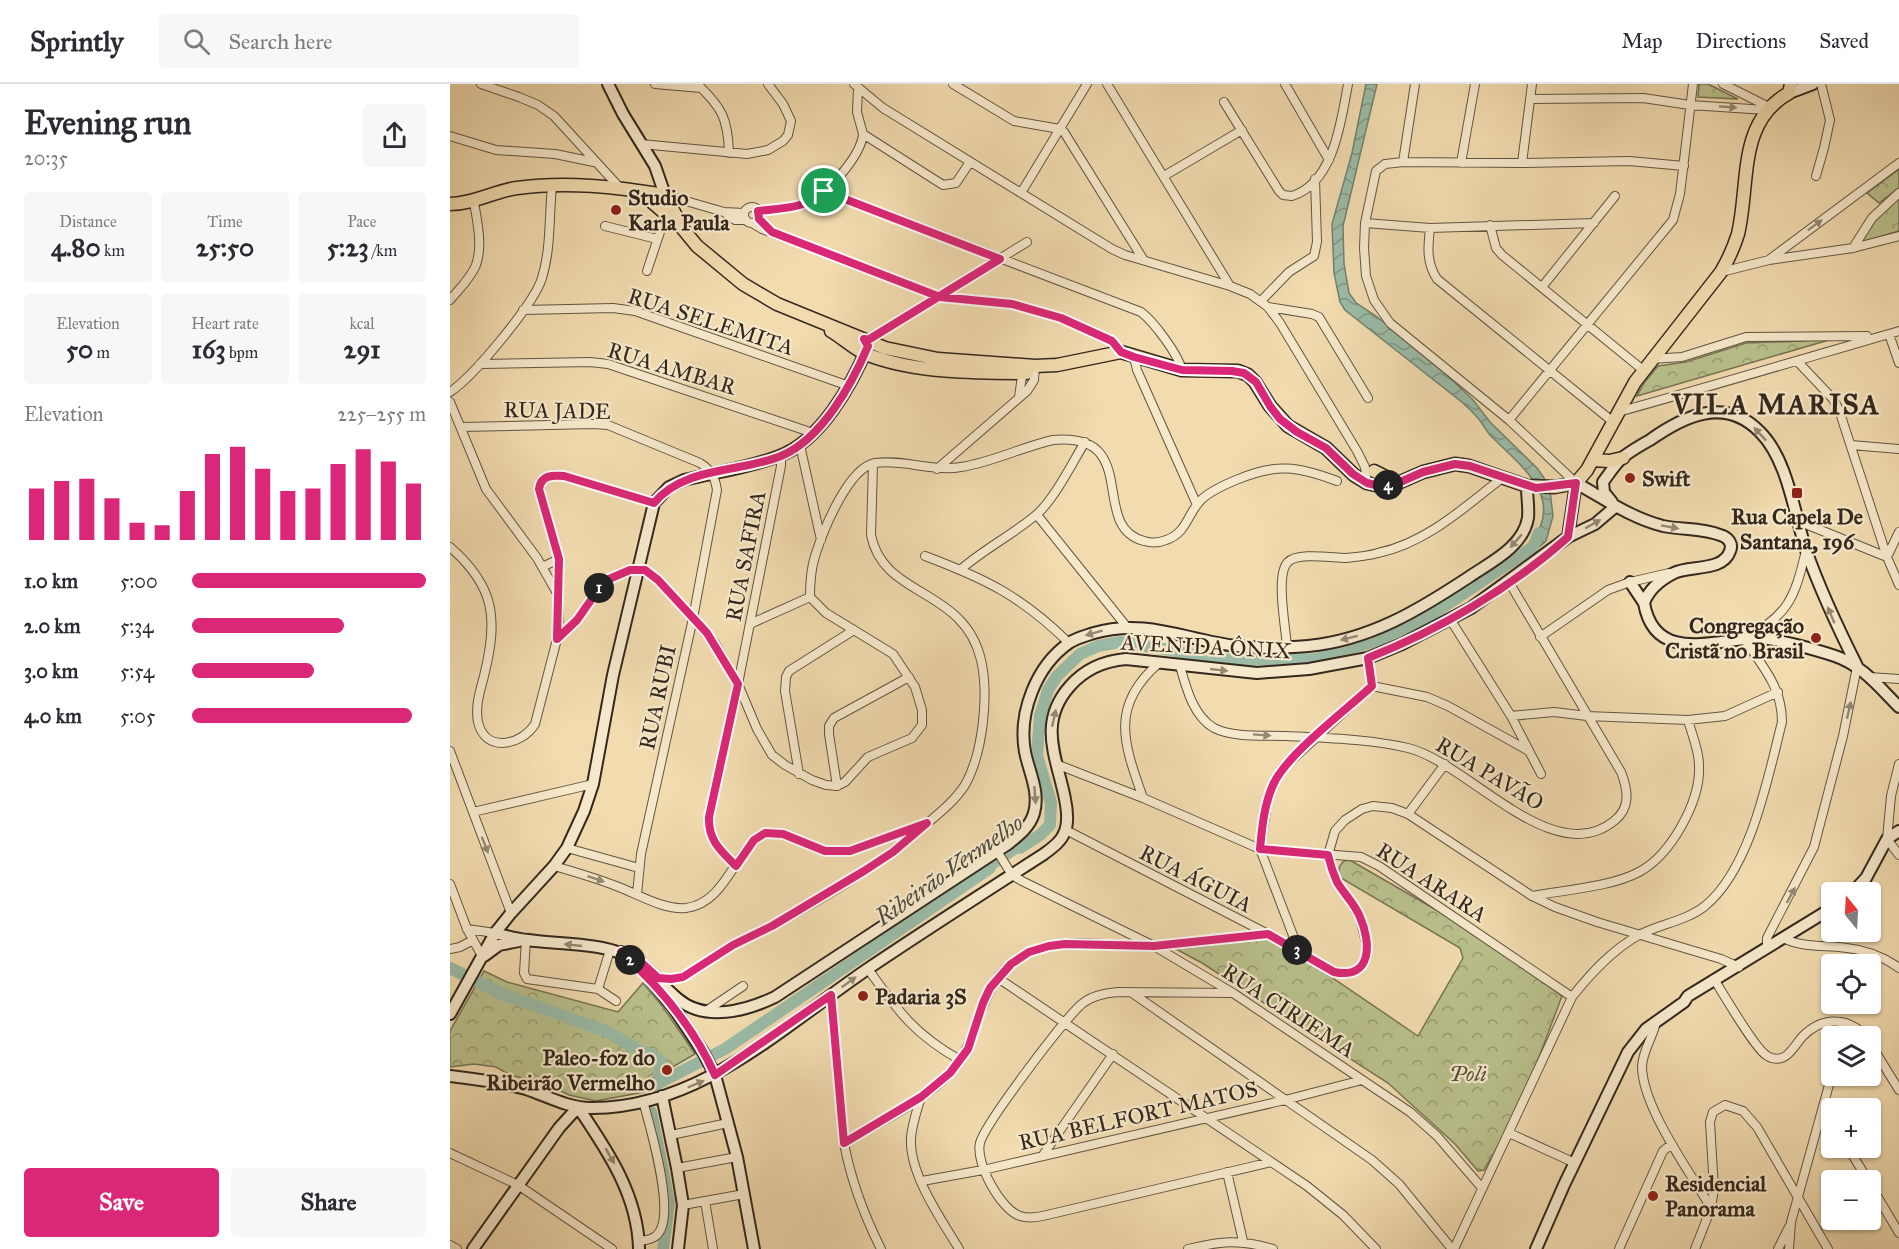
<!DOCTYPE html>
<meta charset="utf-8">
<style>
:root{--surface:#fff;--page:#f7f7f7;--text:#2b2b33;--muted:#7c7c81;--line:#e1e1e2;--accent:#db2777}
body{margin:0;font-family:"IM FELL Great Primer",serif;background:var(--page);color:var(--text);height:100vh;display:flex;flex-direction:column;font-size:22px;white-space:nowrap}
*{box-sizing:border-box;margin:0}
p{font-size:20px;color:var(--muted)}
.icon{flex:none;width:33px;height:33px;fill:none;stroke:currentColor;stroke-width:2;stroke-linecap:round;stroke-linejoin:round}
.map{position:relative;flex:1;overflow:hidden}
.side{display:flex;flex-direction:column;background:var(--surface);width:450px}
.side>*{flex:none}
.needle{width:39px;rotate:342deg}
.controls{position:absolute;left:1371px;top:798px;display:grid;gap:12px}
.controls a{display:grid;place-items:center;width:60px;height:60px;border-radius:6px;background:var(--surface);box-shadow:0 2px 4px #0004;font-size:30px}
.pin{position:absolute;display:grid;place-items:center;width:51px;height:51px;color:#fff;margin:-26px;border:3px solid #fff;border-radius:50%;box-shadow:0 2px 6px #0007}
.km{position:absolute;width:30px;height:30px;margin:-15px;border-radius:50%;background:#222;color:#fff;font-size:16px;line-height:30px;text-align:center}
.round{display:grid;place-items:center;flex:none;width:63px;height:63px;border-radius:6px;background:var(--page)}
.overview{display:flex;align-items:center;justify-content:space-between;height:102px;padding:0 24px}
h1{font-size:33px;font-weight:800;line-height:45px}
.metrics{display:grid;grid-template-columns:repeat(3,1fr);gap:9px;height:102px;padding:6px 24px}
.metrics div{display:grid;align-content:center;border-radius:6px;background:var(--page);text-align:center}
.metrics b{font-size:26px;font-weight:800}
.metrics small{font-size:16px;font-weight:400}
.metrics p{font-size:16px}
.chart{height:168px;padding:12px 24px}
.chart p{display:flex;justify-content:space-between}
.chart svg{width:100%;height:108px;margin-top:6px;stroke:var(--accent);stroke-width:6}
.button{display:flex;gap:12px;margin-top:auto;padding:12px 24px}
.button a{flex:1;height:69px;border-radius:6px;background:var(--accent);color:#fff;font-size:24px;font-weight:800;line-height:69px;text-align:center}
.button a+a{background:var(--page);color:var(--text)}
ul{padding:0 24px;list-style:none;font-size:20px}
li{display:grid;grid-template-columns:96px 72px 1fr;align-items:center;height:45px}
li i{height:15px;border-radius:8px;background:var(--accent)}
header{display:flex;align-items:center;gap:36px;box-sizing:border-box;height:84px;padding:0 30px;background:var(--surface);border-bottom:2px solid var(--line)}
header strong{font-size:28px}
nav{display:flex;gap:33px;margin-inline-start:auto;font-size:21px}
.search{width:420px;height:54px;background:var(--page);display:flex;align-items:center;gap:15px;box-sizing:border-box;padding:0 21px;border-radius:6px;color:var(--muted);font-size:22px}
main{display:flex;flex:1;min-height:0}
.map>svg:first-child{display:block}
</style>
<header>
<strong>Sprintly</strong>
<div class="search"><svg class="icon" aria-label="search" viewBox="0 0 24 24"><circle cx="10" cy="10" r="6"/><path d="M15 15l6 6"/></svg>Search here</div>
<nav><a>Map</a><a>Directions</a><a>Saved</a></nav>
</header>
<main>
<section class="side">
<div class="overview"><div><h1>Evening run</h1><p>20:35</p></div><a class="round"><svg class="icon" aria-label="share" viewBox="0 0 24 24"><path d="M12 15V3M7 8l5-5 5 5M5 13v7h14v-7"/></svg></a></div>
<div class="metrics">
<div><p>Distance</p><b>4.80<small> km</small></b></div>
<div><p>Time</p><b>25:50</b></div>
<div><p>Pace</p><b>5:23<small> /km</small></b></div>
</div>
<div class="metrics">
<div><p>Elevation</p><b>50<small> m</small></b></div>
<div><p>Heart rate</p><b>163<small> bpm</small></b></div>
<div><p>kcal</p><b>291</b></div>
</div>
<div class="chart"><p><span>Elevation</span>225–255 m</p>
<svg viewBox="0 0 160 44" preserveAspectRatio="none"><path d="M5 44V23M15 44V20M25 44V19M35 44V27M45 44V37M55 44V38M65 44V24M75 44V9M85 44V6M95 44V15M105 44V24M115 44V23M125 44V13M135 44V7M145 44V12M155 44V21"/></svg>
</div>
<ul>
<li><b>1.0 km</b>5:00<i style="width:100%"></i></li>
<li><b>2.0 km</b>5:34<i style="width:65%"></i></li>
<li><b>3.0 km</b>5:54<i style="width:52%"></i></li>
<li><b>4.0 km</b>5:05<i style="width:94%"></i></li>
</ul>
<div class="button"><a>Save</a><a>Share</a></div>
</section>
<div class="map">
<svg width="1449" height="1165" viewBox="0 0 1449 1165">
<defs>
<pattern id="forest-crowns" width="20" height="18" patternUnits="userSpaceOnUse" patternTransform="scale(1.5)"><rect width="20" height="18" fill="#b9c08c"/><path d="M2 6a3 3 0 1 1 6 0M12 15a3 3 0 1 1 6 0" fill="none" stroke="#979c72"/></pattern>
<pattern id="water-waves" width="16" height="10" patternUnits="userSpaceOnUse" patternTransform="scale(1.5)"><rect width="16" height="10" fill="#9bbba7"/><path d="M0 5q4-4 8 0t8 0" fill="none" stroke="#7f9887"/></pattern>
</defs>
<rect width="100%" height="100%" fill="#f1dbaf"/>
<filter id="stains"><feTurbulence type="fractalNoise" baseFrequency=".00333" numOctaves="4"/><feColorMatrix values="0 0 0 0 .2 0 0 0 0 .09 0 0 0 0 .02 0 0 0 .5 -.17"/></filter>
<radialGradient id="worn" r=".72"><stop offset=".6" stop-color="#630" stop-opacity="0"/><stop offset="1" stop-color="#630" stop-opacity=".3"/></radialGradient>
<path fill="url(#forest-crowns)" stroke="#767455" stroke-width="1.5" d="M1249 0H1258L1288 15 1248 13Z
M1449 85V104L1429 119 1417 109Z
M1449 110V147L1412 158C1421 138 1433 125 1449 110Z
M1378 253 1379 256 1187 312 1194 299 1208 282 1236 278 1296 259 1353 257Z
M898 775 1035 854 1112 912 1068 1029 1034 1086 1028 1087 1005 1060 938 999 752 879 724 864 818 850 968 952 1013 874 1010 864 891 794C886 787 890 778 898 775Z
M34 887 57 898 168 928 193 899 213 923 245 970 200 996 194 1008 146 1017 119 1011 99 1001 60 991 46 983 24 980 0 983V947Z"/>
<path fill="url(#water-waves)" stroke="#728070" stroke-width="1.5" d="M916 0H927L893 142 894 180 899 209 906 219 926 232 995 289 1023 316 1040 338 1087 384 1094 394 1100 407 1103 432 1096 457 1088 464 1083 463 1082 457C1116 412 1068 380 1040 351 1035 345 1032 338 1026 332 1022 327 1017 323 1013 319L895 226 890 218 884 189 882 140 902 69Z"/>
<g fill="none" stroke-linecap="round" stroke-linejoin="round">
<path stroke="#9bbba7" stroke-width="7" d="M540 784 570 764"/>
<path stroke="#9bbba7" stroke-width="12" d="M570 764 590 751 600 741 601 719 587 671 590 632 598 606 607 592 630 570 648 562 670 558 726 567 757 574 789 576 866 575 929 556 978 533 1083 463 1089 449
M0 884 55 911 156 947 190 967 203 971 211 978 209 990 215 995
M205 1001 275 965 540 784
M201 1028 219 1118 213 1165"/>
<g stroke="#635542" stroke-width="10">
<path id="street" d="M31 0 69 13 88 21 104 32 170 104
M205 0 251 4
M247 0C272 23 278 35 279 69
M404 0 433 24 662 165 675 171 780 202 800 210 818 223 830 239 907 367 915 383 917 399
M503 0 564 37 610 45 614 48 693 175
M657 0 780 202
M835 0 879 76
M1273 0 1319 23
M408 4 407 28 413 50 493 101 506 99 520 78
M1080 15 1193 14 1240 21 1316 26
M774 18 829 107 833 111 842 112C884 99 891 37 898 0
M0 52 46 66 105 70 144 78
M191 60 297 70 318 66 333 57 338 51 341 37 333 20 318 0
M953 78 965 0
M1011 79 1025 0
M1072 79 1082 0
M714 92 792 46
M1366 92 1374 64 1380 36 1371 0
M374 107 691 228C704 238 728 270 732 286
M571 109 637 0
M215 111 274 128 294 129
M294 131a8 8 0 1 1 16 0a8 8 0 1 1-16 0Z
M308 127C323 125 340 125 355 120 376 112 411 72 413 50
M274 128 285 136H296
M302 139 312 145 490 213 562 220 611 234 662 257 671 268
M915 139 980 144 1144 139
M1040 141 1046 164 1052 171 1193 286
M155 142 207 155
M980 144C978 163 976 178 987 195L1162 337
M1403 164 1422 134 1449 109
M1320 175 1449 79
M197 187 216 130
M1271 188 1319 176 1403 164 1449 152
M1092 203 1165 112
M0 216C9 205 21 194 26 181 33 161 27 137 24 118
M811 217 839 188 864 172 867 158 865 95
M818 223 862 230 869 233 918 314
M73 226 163 224 185 227 399 302
M1439 250 1449 279
M418 256 577 158
M684 273 687 286 747 421
M1201 275 1232 273 1296 253 1417 252
M1348 278 1383 315 1389 326 1437 473 1449 501
M30 280 140 278 158 280 363 349
M0 308C23 293 84 220 92 194 101 165 99 132 102 102
M569 313 573 285
M0 318 36 405 87 474 107 509
M1168 328C1262 302 1356 274 1449 247
M1059 336 1223 136 1230 110 1243 0
M11 343 143 340 158 341 250 379C261 386 265 393 267 406L243 534 191 770 187 810
M350 361 371 456
M1401 361 1449 365
M487 385 577 307 584 296 585 282
M1126 399 1059 336 940 239 924 216 916 192 914 164 915 139 926 87 935 80 953 78 1072 79 1179 77 1234 82
M587 431 676 542
M1348 437 1437 473 1449 448
M0 463C46 503 48 536 34 592 30 607 25 622 28 638 35 669 71 662 85 640L107 555 109 537 107 510 109 475 90 408 91 397 98 392H114L204 419
M475 472C536 495 571 512 619 559
M92 483 109 475
M510 486C534 465 562 451 586 431 604 416 622 379 635 358
M1000 535 1061 632 1091 690
M300 540 360 513
M1090 553 1158 506 1180 498 1219 489
M107 555 127 536 148 506 159 495 180 486H195L208 496 264 558 288 600 307 645 322 671 335 681 362 696 376 701 387 702 395 698 418 673 462 654 472 641V626L465 603 443 570 376 529 360 513C360 499 361 485 365 472 373 447 398 384 425 379 454 375 482 388 511 383 543 378 572 363 603 356 693 348 638 443 694 457 701 459 709 459 716 456 737 449 737 430 751 416 760 407 774 401 786 396 826 379 847 382 887 397
M837 563C836 545 825 490 838 478 848 468 882 474 896 474 907 473 918 472 928 469 976 459 1015 423 1052 394
M730 582C736 603 743 632 764 644 784 654 814 651 836 652 874 654 921 655 958 664 1017 678 1103 787 1164 737 1181 724 1178 706 1171 688L1059 498
M1419 593 1449 595
M922 602 977 613 998 622 1077 666
M1061 632 1104 628 1137 632 1238 636 1275 632 1328 608
M0 667 61 829
M606 680 693 714 810 765 911 773 929 782 1122 913
M1449 680 1441 712 1437 755 1449 771
M349 690 335 607 336 593 339 587 404 546
M387 702 379 650V642L384 634 459 593
M693 714C674 660 659 622 709 579
M23 728 143 700
M958 730 995 680
M616 746 818 850 871 881 889 889H899L910 884 916 875 917 863 910 833 887 797 878 771 885 747 895 736 912 725 923 722 942 724 958 730 1082 812 1105 823 1147 838 1271 875 1289 883
M117 764 189 784
M547 767 562 791 572 797 704 862 783 909 960 1028 987 1052 1032 1104
M286 781C270 766 258 756 259 733L288 600 331 382V372
M104 782C125 788 146 794 166 802 188 810 213 826 236 824 285 818 288 738 333 750L375 767H400L470 742
M0 800 17 845 32 872
M1082 812C1114 806 1161 803 1189 788 1221 771 1251 717 1249 681 1249 666 1242 651 1238 636
M17 845 45 849
M1333 854C1353 864 1375 861 1397 864 1415 866 1434 873 1449 884
M76 856 74 889 77 895 148 905 166 917
M1317 864V854L1364 763 1393 652 1407 583
M0 865 10 863 23 856
M849 867 810 765 818 713 831 686 922 602 918 574
M418 885C448 927 464 950 510 976
M208 894C241 899 257 875 284 860 296 853 309 849 321 842 377 813 433 779 480 737 493 726 506 715 515 701 533 669 539 611 531 576 514 503 433 514 421 451L423 380
M548 894 857 1102 893 1131 926 1165
M1264 895C1274 911 1304 963 1316 971 1322 976 1331 976 1337 971 1343 966 1347 959 1352 953 1371 933 1396 932 1416 952
M148 905 160 866
M682 909 922 1076 949 1100 1002 1165
M783 909 668 908C656 909 643 911 633 919 617 931 534 1041 530 1059 525 1079 551 1126 570 1132 579 1135 589 1133 597 1131L821 1078
M381 911 394 1059C401 1097 414 1131 431 1165
M256 927 293 902
M1206 938C1203 953 1193 966 1192 982 1192 1023 1240 1088 1261 1124
M1392 952 1396 939
M1420 959 1449 1006
M471 1013C467 1026 462 1040 461 1054 459 1090 491 1135 509 1165
M1373 1022 1382 1036
M1059 1049 1125 1079
M221 1051 278 1039
M394 1059C428 1039 474 1018 501 988 535 950 525 894 578 869 616 850 664 864 704 862 742 861 780 854 818 850
M1398 1064 1418 1096
M0 1069 68 1101 162 1165
M593 1071 663 970
M227 1084 287 1073
M777 1088 793 1157
M472 1097 533 1086 835 1016 912 996
M1420 1100 1449 1149
M255 1117 263 1165
M233 1121 294 1110
M189 1157C195 1156 202 1156 207 1151 227 1132 200 1043 193 1017
M0 1161 7 1165
M738 1165C772 1157 789 1155 823 1165
M1004 1165 1122 913C1141 889 1162 866 1189 851 1210 840 1236 837 1255 822 1301 784 1318 693 1332 638 1332 603 1313 583 1294 555 1338 532 1345 514 1356 466
M1169 1165 1213 1067 1222 1060
M1245 1165 1261 1124 1264 1105 1260 1038 1263 1028 1275 1021 1293 1027 1307 1043 1378 1165
M1328 1165 1339 1143
M1339 1165 1341 1138 1382 990"/>
</g>
<g stroke="#34281e" stroke-width="14">
<path id="secondary" d="M158 0 173 30 205 82 215 111
M1339 9 1363 0
M1162 418 1154 408 1153 398C1159 390 1165 380 1173 373 1181 367 1191 361 1200 356 1234 332 1275 312 1310 348 1338 376 1344 429 1356 466 1370 506 1388 544 1407 582
M1118 453 1126 399C1155 415 1181 434 1213 442 1233 446 1254 444 1273 452 1279 455 1283 460 1280 467 1273 488 1240 481 1224 489 1210 496 1199 505 1194 519 1205 582 1268 554 1309 554 1327 555 1367 566 1385 572 1412 581 1430 604 1449 623
M1180 498 1194 519
M1403 808 1416 794 1437 755 1449 747
M45 849C56 852 67 855 78 856 101 860 160 859 176 873
M171 868C200 882 205 896 228 915 255 938 296 927 325 913L558 760C569 751 580 743 584 729 590 708 579 688 575 668 568 629 586 582 619 559 626 554 635 552 644 549 695 534 736 556 786 562 810 565 835 564 858 562 920 556 969 526 1019 493 1041 478 1073 463 1078 434 1079 424 1077 413 1077 402
M34 872 49 861 69 857
M201 896 223 923 253 968 265 991 287 1073 304 1165
M0 930 45 849 61 829 104 782 117 764 134 727 143 700 163 591 204 419 219 403 234 396C266 388 299 384 329 372 371 357 402 300 418 262
M0 992C25 995 51 998 76 1005 97 1012 118 1024 141 1024 249 1025 335 941 419 884 477 845 535 808 594 770 602 764 612 757 615 747 619 737 617 725 615 715 607 674 587 639 620 602 635 585 653 577 676 575L807 589 859 585 918 574 952 560 1021 524 1118 453 1145 440 1165 423
M212 1012 227 1084 233 1121 228 1165
M128 1023C157 1066 188 1111 189 1165
M23 1165 109 1044 128 1023
M1086 1165 1114 1101 1178 968 1196 945 1234 918 1238 912 1382 824"/>
</g>
<g stroke="#34281e" stroke-width="15">
<path id="primary" d="M189 107 216 130
M215 111 233 145 247 162 293 200 327 220 435 264 488 275 585 282 607 281 671 268 732 286 788 287 798 291 805 298 820 322 838 342 876 364 904 391 917 399 930 402 948 399 973 388 1005 380 1019 382 1077 402 1105 403 1126 399 1137 386 1185 298 1271 188C1278 176 1284 163 1288 150 1300 99 1287 38 1339 9L1341 0
M0 120C24 120 44 107 67 104 116 97 167 103 215 111
M381 247C393 254 404 265 416 270 463 289 527 289 577 289
M1143 376 1159 377 1173 374
M924 387 948 399"/>
</g>
<use href="#street" stroke="#f6e8cb" stroke-width="8"/>
<use href="#secondary" stroke="#f6e8cb" stroke-width="10"/>
<use href="#primary" stroke="#f1dbaf" stroke-width="12"/>
</g>
<defs><path id="oneway-solid" d="M-6-.8H1V-3.2L6.5 0L1 3.2V.8H-6Z" transform="scale(1.5)"/></defs>
<g fill="#958874">
<use href="#oneway-solid" transform="translate(1278 23) rotate(4)"/>
<use href="#oneway-solid" transform="translate(1365 141) rotate(-37)"/>
<use href="#oneway-solid" transform="translate(1310 350) rotate(-133)"/>
<use href="#oneway-solid" transform="translate(1143 440) rotate(-29)"/>
<use href="#oneway-solid" transform="translate(1220 443) rotate(10)"/>
<use href="#oneway-solid" transform="translate(1066 457) rotate(131)"/>
<use href="#oneway-solid" transform="translate(1381 531) rotate(-113)"/>
<use href="#oneway-solid" transform="translate(644 549) rotate(164)"/>
<use href="#oneway-solid" transform="translate(899 554) rotate(166)"/>
<use href="#oneway-solid" transform="translate(769 586) rotate(6)"/>
<use href="#oneway-solid" transform="translate(1399 626) rotate(-77)"/>
<use href="#oneway-solid" transform="translate(604 634) rotate(-78)"/>
<use href="#oneway-solid" transform="translate(812 651) rotate(4)"/>
<use href="#oneway-solid" transform="translate(585 711) rotate(86)"/>
<use href="#oneway-solid" transform="translate(35 761) rotate(69)"/>
<use href="#oneway-solid" transform="translate(146 795) rotate(18)"/>
<use href="#oneway-solid" transform="translate(1341 811) rotate(-62)"/>
<use href="#oneway-solid" transform="translate(123 861) rotate(-174)"/>
<use href="#oneway-solid" transform="translate(399 898) rotate(-36)"/>
<use href="#oneway-solid" transform="translate(246 1000) rotate(-23)"/>
<use href="#oneway-solid" transform="translate(160 1072) rotate(60)"/>
</g>
<g fill="none" stroke-linecap="round" stroke-linejoin="round">
<g stroke="#fff" stroke-width="12">
<path id="route" d="M374 107 550 175 418 256 414 255 418 262C402 300 372 355 331 372 290 389 234 382 204 419L114 392C102 391 91 391 89 405L109 475 107 555 127 536 148 506 159 495 180 486H195L208 496 257 549 288 600 259 733C258 756 270 766 286 782L304 756 315 749 333 750 375 767H400L477 739 443 768 414 787 322 842 283 861 233 893 221 895 208 894 193 880 171 868C209 902 244 944 265 991L381 911 394 1059 471 1013 500 989 518 965 533 919 540 904 561 880 579 868 599 862 615 860 704 862 818 850 884 888C923 896 921 858 910 833 905 820 894 810 887 798 883 789 880 780 878 771L810 765C812 744 814 721 823 701 836 671 895 627 922 602L918 574C989 546 1061 504 1118 453L1126 399 1086 404 1020 382 1005 380 973 388 948 399 930 402 917 399 903 390 876 364 847 348 830 335 820 322 806 298 794 289 782 287 732 286 684 273 671 268 662 257 611 234 562 220 490 213 322 148 309 135 308 127C332 124 356 125 374 107"/>
</g>
<use href="#route" stroke="#db2777" stroke-width="8"/>
</g>
<g fill="#8f2418" stroke="#f6e8cb" stroke-width="2">
<circle cx="166" cy="126" r="6"/>
<circle cx="1180" cy="394" r="6"/>
<rect x="1341" y="403" width="12" height="12" rx="3"/>
<circle cx="1366" cy="554" r="6"/>
<circle cx="413" cy="912" r="6"/>
<circle cx="217" cy="986" r="6"/>
<circle cx="1203" cy="1112" r="6"/>
</g>
<g text-anchor="middle" stroke-width="4.5" stroke-linejoin="round" paint-order="stroke">
<g font-size="22" font-weight="bold" fill="#34281e" stroke="#f6e8cb" text-anchor="start">
<text x="178" y="121">Studio<tspan x="178" dy="25">Karla Paula</tspan></text>
<text x="1192" y="402">Swift</text>
<text x="1347" y="440" text-anchor="middle">Rua Capela De<tspan x="1347" dy="25">Santana, 196</tspan></text>
<text x="1354" y="549" text-anchor="end">Congregação<tspan x="1354" dy="25">Cristã no Brasil</tspan></text>
<text x="425" y="920">Padaria 3S</text>
<text x="205" y="981" text-anchor="end">Paleo-foz do<tspan x="205" dy="25">Ribeirão Vermelho</tspan></text>
<text x="1215" y="1107">Residencial<tspan x="1215" dy="25">Panorama</tspan></text>
</g>
<g font-size="22" fill="#34281e" stroke="#f6e8cb">
<text transform="translate(261 237) rotate(18)" y="8">RUA SELEMITA</text>
<text transform="translate(222 284) rotate(17)" y="8">RUA AMBAR</text>
<text transform="translate(107 326) rotate(1)" y="8">RUA JADE</text>
<text transform="translate(295 472) rotate(-79)" y="8">RUA SAFIRA</text>
<text transform="translate(756 562) rotate(3)" y="8">AVENIDA ÔNIX</text>
<text transform="translate(207 613) rotate(-78)" y="8">RUA RUBI</text>
<text transform="translate(1040 689) rotate(31)" y="8">RUA PAVÃO</text>
<text transform="translate(746 794) rotate(27)" y="8">RUA ÁGUIA</text>
<text transform="translate(982 798) rotate(33)" y="8">RUA ARARA</text>
<text transform="translate(839 926) rotate(33)" y="8">RUA CIRIEMA</text>
<text transform="translate(688 1031) rotate(-13)" y="8">RUA BELFORT MATOS</text>
</g>
<g font-size="22" font-style="italic" fill="#554e3a" stroke="#f6e8cb">
<text x="1018" y="997">Poli</text>
</g>
<g font-size="24" font-style="italic" fill="#4e4d40" stroke="#f6e8cb">
<text transform="translate(499 786) rotate(-35)" y="8">Ribeirão Vermelho</text>
</g>
<g font-size="28" font-weight="bold" letter-spacing="1.5" fill="#34281e" stroke="#f6e8cb">
<text x="1326" y="330">VILA MARISA</text>
</g>
</g>
<rect width="100%" height="100%" filter="url(#stains)"/>
<rect width="100%" height="100%" fill="url(#worn)"/>
</svg>
<div class="controls">
<a><svg class="needle" viewBox="-14 -14 28 28"><path d="M0-13l5 13h-10z" fill="#e53935"/><path d="M0 13l5-13h-10z" fill="#7c7c81"/></svg></a>
<a><svg class="icon" aria-label="locate" viewBox="0 0 24 24"><circle cx="12" cy="12" r="6"/><path d="M12 2v4M12 18v4M2 12h4M18 12h4"/></svg></a>
<a><svg class="icon" aria-label="layers" viewBox="0 0 24 24"><path d="M12 4l9 5-9 5-9-5zM3 14l9 5 9-5"/></svg></a>
<a>+</a>
<a>−</a>
</div>
<div class="pin" style="left:374px;top:107px;background:#1e9e55"><svg class="icon" aria-label="arrive" viewBox="0 0 24 24"><path d="M6 21V4h12l-3 4 3 4H6"/></svg></div>
<b class="km" style="left:149px;top:504px">1</b>
<b class="km" style="left:180px;top:876px">2</b>
<b class="km" style="left:847px;top:866px">3</b>
<b class="km" style="left:938px;top:401px">4</b>
</div>
</main>
